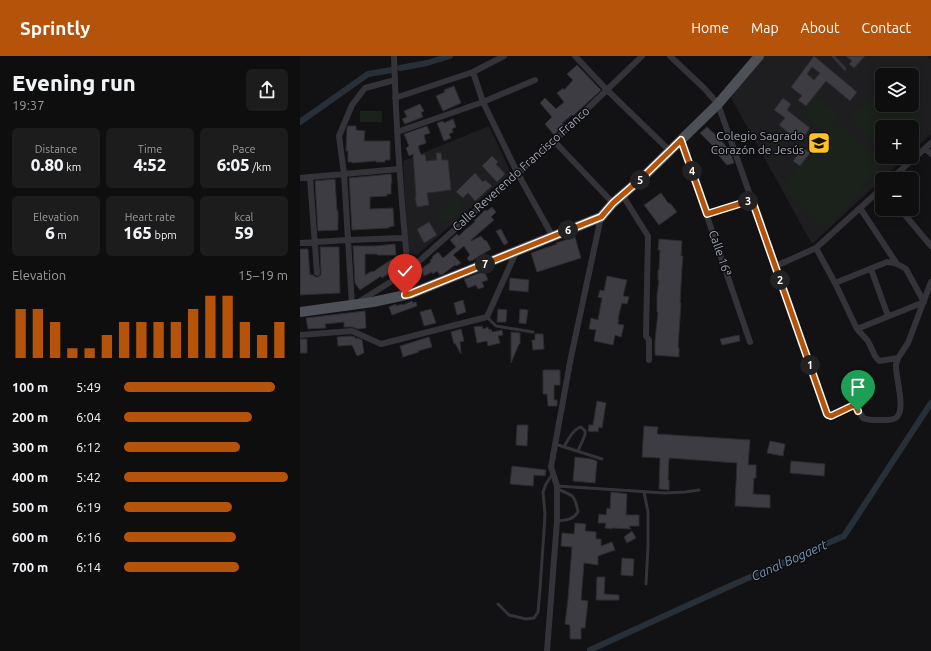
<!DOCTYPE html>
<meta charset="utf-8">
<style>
:root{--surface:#0e0e0f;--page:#1c1c1d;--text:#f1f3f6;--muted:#9b9c9e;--line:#2e2e2f;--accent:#b45309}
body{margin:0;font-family:Ubuntu,sans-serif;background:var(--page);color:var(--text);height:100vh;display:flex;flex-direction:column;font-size:15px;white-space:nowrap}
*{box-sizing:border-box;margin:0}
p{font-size:13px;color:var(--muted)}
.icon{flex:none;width:22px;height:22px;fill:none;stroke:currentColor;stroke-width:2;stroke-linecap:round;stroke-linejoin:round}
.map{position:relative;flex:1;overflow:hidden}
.details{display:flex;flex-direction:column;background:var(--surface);width:300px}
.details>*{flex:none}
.tools{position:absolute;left:575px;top:12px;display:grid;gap:8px}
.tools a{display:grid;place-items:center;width:44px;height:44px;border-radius:6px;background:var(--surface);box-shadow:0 2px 10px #0003,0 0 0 1px var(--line);font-size:20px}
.pin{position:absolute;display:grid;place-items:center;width:34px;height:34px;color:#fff;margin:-41px -17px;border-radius:50% 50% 50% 0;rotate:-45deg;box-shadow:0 0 4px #0007}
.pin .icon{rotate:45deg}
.km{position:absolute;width:20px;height:20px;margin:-10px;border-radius:50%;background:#222;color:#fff;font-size:11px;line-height:20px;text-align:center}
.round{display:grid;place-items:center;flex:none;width:42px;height:42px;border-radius:6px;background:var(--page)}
.overview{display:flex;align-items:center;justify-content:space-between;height:68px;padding:0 12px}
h1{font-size:22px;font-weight:800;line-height:30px}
.stats{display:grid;grid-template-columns:repeat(3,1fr);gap:6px;height:68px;padding:4px 12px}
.stats div{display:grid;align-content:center;border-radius:6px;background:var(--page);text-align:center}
.stats b{font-size:17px;font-weight:800}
.stats small{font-size:11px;font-weight:400}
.stats p{font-size:11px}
.chart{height:112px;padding:8px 12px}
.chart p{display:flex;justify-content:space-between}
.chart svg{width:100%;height:72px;margin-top:4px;stroke:var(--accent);stroke-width:6}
ul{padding:0 12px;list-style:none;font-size:13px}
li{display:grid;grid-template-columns:64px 48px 1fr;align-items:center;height:30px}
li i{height:10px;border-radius:5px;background:var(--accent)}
header{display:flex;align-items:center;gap:24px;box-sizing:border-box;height:56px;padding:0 20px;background:var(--accent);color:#fff}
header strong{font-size:19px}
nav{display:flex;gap:22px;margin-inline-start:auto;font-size:14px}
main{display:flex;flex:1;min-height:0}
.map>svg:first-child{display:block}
</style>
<header>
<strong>Sprintly</strong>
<nav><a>Home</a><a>Map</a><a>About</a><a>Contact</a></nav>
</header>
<main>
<section class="details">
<div class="overview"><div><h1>Evening run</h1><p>19:37</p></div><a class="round"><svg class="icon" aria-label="share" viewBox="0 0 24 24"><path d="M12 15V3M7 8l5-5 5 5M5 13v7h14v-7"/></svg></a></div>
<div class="stats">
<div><p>Distance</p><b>0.80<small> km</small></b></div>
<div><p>Time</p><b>4:52</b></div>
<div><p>Pace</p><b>6:05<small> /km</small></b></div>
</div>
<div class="stats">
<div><p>Elevation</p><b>6<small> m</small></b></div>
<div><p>Heart rate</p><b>165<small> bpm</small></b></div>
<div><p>kcal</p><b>59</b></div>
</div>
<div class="chart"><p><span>Elevation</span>15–19 m</p>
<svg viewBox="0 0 160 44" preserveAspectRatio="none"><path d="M5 44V14M15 44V14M25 44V22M35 44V38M45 44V38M55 44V30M65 44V22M75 44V22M85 44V22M95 44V22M105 44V14M115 44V6M125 44V6M135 44V22M145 44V30M155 44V22"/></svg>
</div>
<ul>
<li><b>100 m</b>5:49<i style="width:92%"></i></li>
<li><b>200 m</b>6:04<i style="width:78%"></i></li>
<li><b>300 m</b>6:12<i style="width:71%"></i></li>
<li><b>400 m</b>5:42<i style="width:100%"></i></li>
<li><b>500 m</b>6:19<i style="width:66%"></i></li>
<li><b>600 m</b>6:16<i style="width:68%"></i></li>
<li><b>700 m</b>6:14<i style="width:70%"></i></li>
</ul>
</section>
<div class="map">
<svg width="631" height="595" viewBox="0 0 631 595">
<rect width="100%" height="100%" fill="#121214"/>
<path fill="#1e1e21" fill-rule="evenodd" d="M464 0H628L631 3V78L612 96V71H582V101H606L512 188 430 40ZM582 19H612V49H582Z
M189 70 211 117 117 199 111 198 108 195 103 105Z"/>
<path fill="#1a221b" d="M582 33V49H612V36C618 50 621 73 612 86V71H582V98L550 62 552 59Z
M516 40 540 59 525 77 502 59Z
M60 55H82V66H60Z
M539 67 584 107 526 172 481 131Z
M155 140 164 150 145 167 136 157Z"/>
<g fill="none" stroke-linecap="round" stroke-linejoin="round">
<path stroke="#273038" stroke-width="6" d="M100 12 127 7 150 0
M0 66 68 18 92 14
M290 594 430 530 544 480 631 347"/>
</g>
<path fill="#3c3c42" stroke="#2c2c30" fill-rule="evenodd" d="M514 0 557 36 550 45 526 25 506 50 498 44 502 40 491 31ZM512 11 520 17 514 24 507 18Z
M546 0H565L554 12 549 8 552 5Z
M277 9 301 34 273 60 272 59 262 67 264 69 254 79 245 68 252 61 240 47 245 42 256 53 264 46 257 37 263 32 264 34 273 24 267 18Z
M154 30 161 47 143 55 136 40 145 36 144 34Z
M483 42 491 48 487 54 510 72 500 86 479 69 485 62 474 54Z
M120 48 124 55 121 57 123 61 105 68 102 63 107 61 104 55Z
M153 63 156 71 152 73 153 76 149 78 151 82 144 85 137 67 143 65 144 67Z
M48 70H56V74L65 75 64 85H90V104H85V106H76V105L52 107V106H48V95H46L47 72Z
M127 70 130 77 124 79 126 87 118 90 121 99 125 98 126 105 137 104 136 97H141L142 104H148L151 134 127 137 129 149 117 151 115 142 116 141 113 98 109 100 106 92 109 90 104 78Z
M407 71 420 83 430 95 434 107 427 109 413 93 415 92 400 77Z
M503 92 510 97 500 110 493 105Z
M192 100 198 106 196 108 205 118 197 126 182 110Z
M175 117 183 126 185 124 192 130 175 145 168 137 163 142 156 136Z
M91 118 92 127H91V138H87V140L70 141V153L93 152 94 170 89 171V172L52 174 49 122Z
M35 123 37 155H38V174L18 175 15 125Z
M361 137 369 148 370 147 377 156 359 169 344 149Z
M192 151 196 156 191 161 194 164 171 184V185L181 180 185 185 186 184 191 193 173 204 169 205 167 202 170 199 164 190 153 199 161 207 156 210 155 209 143 218 140 219 137 215 133 218 132 216 124 220 121 213 131 206 130 204 133 202 132 201 138 196 143 202 156 191 150 184 157 178 159 180 165 174 175 166 174 165 185 154 187 155Z
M129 166 137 179 124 187 117 173Z
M201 173 208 187 204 189 196 175Z
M275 181 281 202 237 216 231 197 257 188 256 187Z
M359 183 382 185 381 200H383L382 211 380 247H381L378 291 379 292V301L355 299V285L358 256H357V239L359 225 358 224V214H359L360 194H358Z
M95 188 96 199H77V198H65V219L72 215 73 216 92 203 98 211 82 222 81 220 60 234 55 227 53 190H76Z
M20 191H39L40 237 0 239V193H8L10 219H13L15 221H18L21 219V217Z
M184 215 188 224 182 226 184 231 178 233 176 229 168 232 164 223Z
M307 220 327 224 323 240 329 241 327 248 322 247 319 258 318 268 324 269 321 281 315 279 313 289 294 285 296 274 289 273 291 262 298 264 302 242 298 241 300 234 304 235Z
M210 222 229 224 228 236 209 234Z
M163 244 166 256 157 259 154 247Z
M112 245 113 247 116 246 117 250 92 259 89 251 96 248V250L102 248 103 249Z
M131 253 136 267 124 270 120 256Z
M198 253 207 254 206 266H197Z
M220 253 228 254 226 268 219 267Z
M65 255 66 272 58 273 52 271H44V266L25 268 26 272 8 273 6 262Z
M182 270 183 273 188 271 189 274 191 273 192 276 202 274 203 279 198 280 200 287 188 290 187 285 177 287 174 271Z
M161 273 164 285 160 286 161 298 155 287 154 288 151 276Z
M211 276 220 277V288H219L211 307Z
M235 278H243L244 293 233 294 232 284H235Z
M439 279 440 285 422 289 420 283Z
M51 280 55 281V283L57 282 62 284 64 297 57 300 52 289 38 290 37 281Z
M129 281 132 291 118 295 119 296 103 301 100 290Z
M0 283H7V297H0Z
M243 314H260V329H254V344H257V350H248L247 338H243Z
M297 345 306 347 302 372 299 371 298 376 294 375V376L288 375 289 369H293Z
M217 369H228L227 390 216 389Z
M344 370 358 371 357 378 450 384 448 409H456V422H454L453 438 470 439V452L435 450 437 407 369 402 368 424H369V434L359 433 360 402 342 401Z
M470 385 485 388 483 400 467 397Z
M275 401 291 403 297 405 295 427 273 425Z
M491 405 525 408 524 420 490 417Z
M212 410 246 414 245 420 234 419 233 430 210 428Z
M311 436 327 438 326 459H339V470H329L331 473 312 472V473L305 472 306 467H298L299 458 306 459 307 452 310 453Z
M275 467 286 468 285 475 296 476V483H301V490L312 486 315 494 298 500V509L284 507 281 544 288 545 285 572H281V583H270V569L265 568 268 543 272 491 261 490 262 477 274 478Z
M332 475 336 482 327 487 324 481Z
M322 502 334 503 333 520 321 519Z
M297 521H305L304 538 319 539V544H296Z"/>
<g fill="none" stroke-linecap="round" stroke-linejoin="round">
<path stroke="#333339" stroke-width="3" d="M533 0 545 13
M187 261 196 270 233 276
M255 388 302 403
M264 391C268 384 273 373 281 371L285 375V379L278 395
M257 430 365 437 385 436 399 434
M344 436 348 456V490L346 528
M257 465C266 464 273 464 278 456 275 439 273 439 257 433
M198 548 209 559 226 563 234 562 238 556 240 533 244 475 245 458 243 436 246 428 253 417"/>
<path stroke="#333339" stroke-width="6" d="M94 0C96 72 101 144 108 215
M275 0 307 34 370 95
M370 0 404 32 418 48 527 358 530 360H531L552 350H556L563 362C570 365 577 364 585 364 589 364 594 364 597 361 606 352 595 320 596 308 597 306 598 304 598 302
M173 16 183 46 218 118 253 181
M95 42 173 16 204 0
M97 76 183 46 235 24
M381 84 450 286
M254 85 313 147
M625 92 631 98
M10 121 17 217
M0 122 99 113
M591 123 631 87
M323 140 348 180 346 280 349 284V304
M560 152 597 208
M600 153 631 190
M407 158 452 144
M0 187 47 184 104 182
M516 192 535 227 557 273 568 285 575 300 579 305 598 302 608 287 631 226
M476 210 516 192 582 132
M571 213 588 260
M97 223 105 239
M535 227 587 206C594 206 600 209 606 213L624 246 557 273
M60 245 108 215 254 85 342 0
M52 249 44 118 39 80 52 49 65 32 95 24
M0 279 52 275 81 288 187 261 217 194
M247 595 257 465V430L251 411 271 301 301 161"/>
<path stroke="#4e5058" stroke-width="10" d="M0 256 73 246 110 238 301 161 313 147 343 121 418 48 459 0"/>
</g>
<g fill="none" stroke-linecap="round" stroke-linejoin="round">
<g stroke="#fff" stroke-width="8">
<path id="route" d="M105 239 110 238 301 161 313 147 343 121 381 84 407 158 452 144 527 358 528 359 531 360 552 350H556L558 355"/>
</g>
<use href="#route" stroke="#b45309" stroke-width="5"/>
</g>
<defs>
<g id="university-square" transform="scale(1.15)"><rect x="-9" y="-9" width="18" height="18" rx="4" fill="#ffc21f" stroke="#0d0d0f"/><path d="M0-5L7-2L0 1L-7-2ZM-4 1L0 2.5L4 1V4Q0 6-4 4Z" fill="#111"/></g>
</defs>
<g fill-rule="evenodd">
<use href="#university-square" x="519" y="87"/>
</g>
<g text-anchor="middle" stroke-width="3" stroke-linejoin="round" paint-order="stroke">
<g font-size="12" fill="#a2a7b6" stroke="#0d0d0f" text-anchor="end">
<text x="504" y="84">Colegio Sagrado<tspan x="504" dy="14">Corazón de Jesús</tspan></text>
</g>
<g font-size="12" fill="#a2a7b6" stroke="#0d0d0f">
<text transform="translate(221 113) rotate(-42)" y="4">Calle Reverendo Francisco Franco</text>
<text transform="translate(420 197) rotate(71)" y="4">Calle 16ª</text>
</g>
<g font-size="13" font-style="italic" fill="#7693b4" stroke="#0d0d0f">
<text transform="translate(489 504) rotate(-24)" y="5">Canal Bogaert</text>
</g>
</g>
</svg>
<div class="tools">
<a><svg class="icon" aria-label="layers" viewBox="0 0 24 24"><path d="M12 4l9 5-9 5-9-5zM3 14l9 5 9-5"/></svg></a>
<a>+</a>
<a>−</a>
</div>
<div class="pin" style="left:558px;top:355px;background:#1e9e55"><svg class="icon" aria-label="arrive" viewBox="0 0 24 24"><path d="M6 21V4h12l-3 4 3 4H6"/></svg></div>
<div class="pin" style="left:105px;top:239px;background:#d93025"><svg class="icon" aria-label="check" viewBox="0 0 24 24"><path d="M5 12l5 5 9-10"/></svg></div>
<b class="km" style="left:510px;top:309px">1</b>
<b class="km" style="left:480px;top:224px">2</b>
<b class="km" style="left:448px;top:145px">3</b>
<b class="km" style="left:392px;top:115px">4</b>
<b class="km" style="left:340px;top:124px">5</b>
<b class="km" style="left:268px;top:174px">6</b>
<b class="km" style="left:185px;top:208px">7</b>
</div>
</main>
